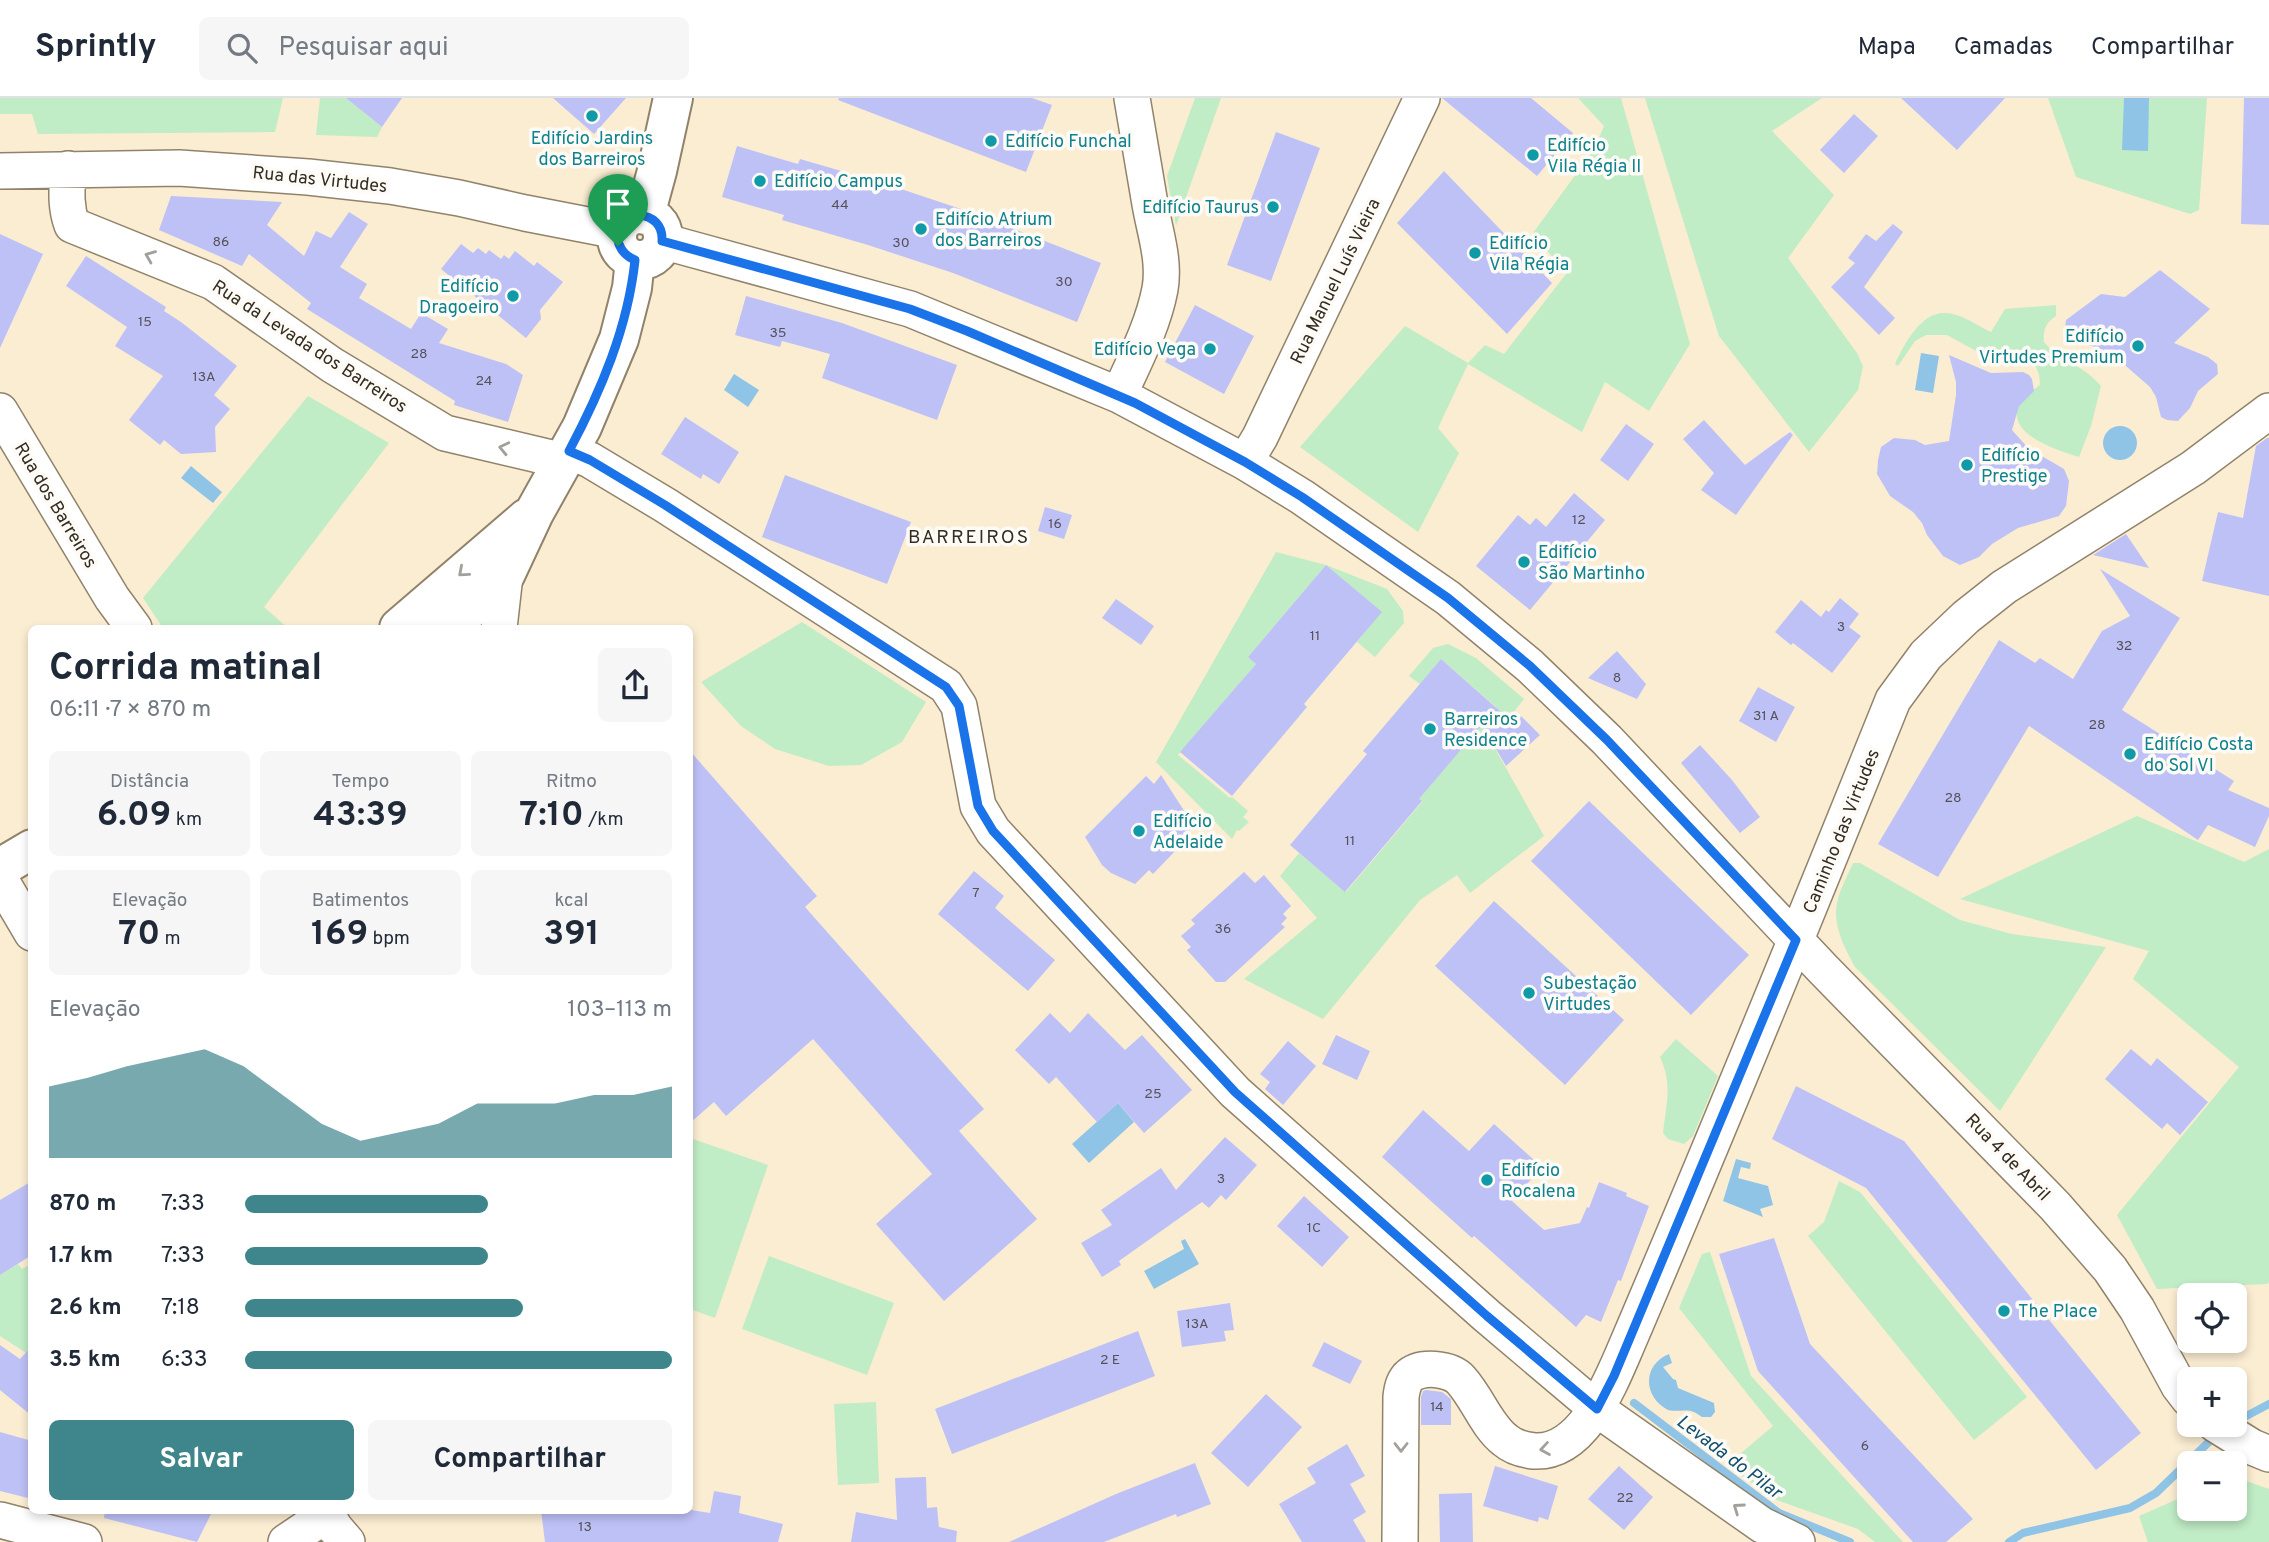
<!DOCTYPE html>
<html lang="pt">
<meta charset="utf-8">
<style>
:root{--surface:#fff;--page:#f6f6f7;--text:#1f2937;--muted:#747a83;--line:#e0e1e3;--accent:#3e868c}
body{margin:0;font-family:Overpass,sans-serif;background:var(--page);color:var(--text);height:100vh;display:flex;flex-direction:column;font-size:26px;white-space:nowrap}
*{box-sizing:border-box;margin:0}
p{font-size:23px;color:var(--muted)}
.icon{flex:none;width:38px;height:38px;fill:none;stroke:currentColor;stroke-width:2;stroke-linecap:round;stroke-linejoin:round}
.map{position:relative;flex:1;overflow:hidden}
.side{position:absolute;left:28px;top:527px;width:665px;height:889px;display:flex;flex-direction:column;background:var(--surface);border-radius:10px;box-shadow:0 4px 10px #0003}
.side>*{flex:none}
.fabs{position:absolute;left:2177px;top:1185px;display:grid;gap:14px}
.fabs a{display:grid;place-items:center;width:70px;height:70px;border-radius:10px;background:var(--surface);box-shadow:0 4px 10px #0003;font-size:35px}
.pin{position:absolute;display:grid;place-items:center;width:60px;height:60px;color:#fff;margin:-72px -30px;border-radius:50% 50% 50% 0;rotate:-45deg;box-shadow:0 0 7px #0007}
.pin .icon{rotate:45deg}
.round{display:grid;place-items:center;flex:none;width:74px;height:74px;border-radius:10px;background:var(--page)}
.summary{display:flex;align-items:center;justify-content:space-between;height:119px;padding:0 21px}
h1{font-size:38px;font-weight:700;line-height:52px}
.metrics{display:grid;grid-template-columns:repeat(3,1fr);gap:10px;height:119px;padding:7px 21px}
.metrics div{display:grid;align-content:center;border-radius:10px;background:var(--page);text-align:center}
.metrics b{font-size:35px;font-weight:700}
.metrics small{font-size:19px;font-weight:400}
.metrics p{font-size:19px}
.chart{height:196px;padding:14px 21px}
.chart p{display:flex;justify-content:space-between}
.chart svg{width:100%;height:126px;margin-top:7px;fill:var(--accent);opacity:.7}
.button{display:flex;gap:14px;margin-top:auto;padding:14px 21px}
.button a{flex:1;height:80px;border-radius:10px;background:var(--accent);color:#fff;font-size:28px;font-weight:700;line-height:80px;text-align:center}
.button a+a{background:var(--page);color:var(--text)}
ul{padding:0 21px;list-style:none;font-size:23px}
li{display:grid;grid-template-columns:112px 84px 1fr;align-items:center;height:52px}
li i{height:18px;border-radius:9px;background:var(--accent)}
header{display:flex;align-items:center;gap:42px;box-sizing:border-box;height:98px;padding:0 35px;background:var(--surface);border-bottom:2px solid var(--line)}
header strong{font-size:33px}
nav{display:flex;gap:38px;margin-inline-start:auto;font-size:24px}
.search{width:490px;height:63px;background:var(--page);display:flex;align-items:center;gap:18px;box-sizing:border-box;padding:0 24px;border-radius:10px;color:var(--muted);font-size:26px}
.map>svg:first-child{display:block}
</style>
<header>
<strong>Sprintly</strong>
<div class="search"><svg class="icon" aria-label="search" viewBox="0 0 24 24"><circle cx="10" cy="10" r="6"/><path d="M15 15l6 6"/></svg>Pesquisar aqui</div>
<nav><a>Mapa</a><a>Camadas</a><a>Compartilhar</a></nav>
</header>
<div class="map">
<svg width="2269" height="1444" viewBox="0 0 2269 1444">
<rect width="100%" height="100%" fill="#fbedd2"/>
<path fill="#c0ecc6" d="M0 0H283L275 34 38 36 32 16H0Z
M320 0H346L382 29 377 39 316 37Z
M1195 0H1221L1176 128 1167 78Z
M1578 0H1621L1690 246 1649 313 1605 284 1582 334 1468 266 1438 330 1459 355 1418 434 1300 349 1405 228 1468 265 1485 247 1504 256 1566 176 1533 135 1595 50 1604 28Z
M1645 0H1822L1772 33 1834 97 1788 160 1857 255 1863 268 1858 292 1809 354 1719 238Z
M2048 0H2207L2199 112 2190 116 2076 79Z
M2056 207V218C2045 225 2043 232 2044 244 2060 263 2085 268 2101 288L2091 328 2079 359C2057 352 1999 335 2022 301 2026 296 2035 291 2040 287L2039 276 2034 265 2022 261 1987 259 1947 237H1926L1915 243 1898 268 1895 266C1904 247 1920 215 1944 215 1959 214 1978 228 1991 234L2005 211Z
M308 298 389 345 264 509 288 530H163L143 500Z
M1276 454 1326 467 1387 491 1403 513 1404 525 1375 559 1357 544 1381 514 1326 467 1248 559 1256 566 1178 657 1230 700 1232 699 1248 713 1243 719 1249 724 1239 733 1237 732 1232 741 1156 664Z
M802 524 926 604 902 644 861 667 829 668 775 651 741 628 701 584Z
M1448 546 1476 560 1524 601 1509 620 1488 638 1544 738 1470 795 1457 777 1420 802 1323 921 1244 881 1317 820 1280 778 1299 755 1346 794 1422 704 1419 701 1496 609 1441 561 1420 586 1409 578 1433 550Z
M2137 718 2244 764 2269 751V1184L2267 1186 2157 1191 2117 1117 2239 969 2133 881 2149 853 1960 801Z
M1853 765H1860L1960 822 2012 836 2106 849 2000 1013 1855 869C1844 849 1831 825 1838 801 1841 789 1848 777 1853 765Z
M1676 941 1718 978 1693 1038 1684 1046 1668 1041 1663 1035C1666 1006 1673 987 1660 959Z
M690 1040 768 1067 715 1220 690 1211Z
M1839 1083 1860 1094 2027 1299 1974 1342 1808 1138 1824 1124Z
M1710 1154 1751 1278 1903 1444H1875L1858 1431 1774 1401 1727 1367 1773 1328 1679 1210 1702 1156Z
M769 1158 894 1205 867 1277 742 1231Z
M18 1166 22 1171 31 1166V1258L0 1238V1177Z
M876 1304 879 1385 838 1387 834 1306Z
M2235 1379 2269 1391V1444H2148L2139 1418 2189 1396V1410H2235Z"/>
<path fill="#8fc4e7" d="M2124 0H2149L2148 53 2122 52Z
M1921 255 1939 258 1933 295 1915 292Z
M734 276 759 292 748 309 724 292Z
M2103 345a17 17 0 1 1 34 0a17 17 0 1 1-34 0Z
M191 368 222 394 213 405 181 380Z
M1118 1005 1134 1024 1089 1065 1072 1046Z
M1736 1061 1751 1065 1750 1071 1741 1069 1738 1080 1768 1088 1773 1107 1760 1111 1763 1119 1723 1103Z
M1185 1141 1199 1166 1154 1191 1144 1173 1184 1151 1181 1143Z
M1669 1256 1672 1265 1663 1269 1673 1281 1676 1282 1678 1290 1714 1305 1715 1314 1711 1319H1702C1688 1308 1684 1315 1668 1312 1643 1299 1642 1267 1669 1256Z"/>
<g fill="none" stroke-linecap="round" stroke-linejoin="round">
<path stroke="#8fc4e7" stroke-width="8" d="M1634 1305 1779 1415 1850 1444
M2235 1324 2269 1306
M2009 1444 2023 1435 2130 1410 2156 1395 2215 1338"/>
</g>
<path fill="#bec1f6" d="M346 0H402L382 29Z
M553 0H626L594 36Z
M839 0H1032L1052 7 1026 74 838 2Z
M1442 0H1531L1573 35 1537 78Z
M1901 0H2005L1957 52Z
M2244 0H2269V127L2241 126Z
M1854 16 1878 38 1844 75 1820 52Z
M1276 34 1320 50 1271 183 1227 167Z
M737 48 798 66 800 61 886 86 976 116 1101 165 1077 224 953 175 868 147 782 122 784 117 722 99Z
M1444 73 1552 185 1507 236 1397 125Z
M171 98 282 104 267 127 304 158 316 133 331 140 349 114 368 126 340 169 367 186 359 200 411 231 421 215 448 231 439 245 506 266 523 277 508 324 454 307 455 303 307 211 311 205 249 156 242 168 159 132Z
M1893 126 1903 134 1864 189 1895 220 1879 237 1831 189 1855 165 1848 160 1866 136 1876 143Z
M0 136 43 156 0 250Z
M461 146 473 155 478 150 486 156 489 152 501 161 504 157 509 161 515 153 534 168 537 164 563 184 540 212 541 221 526 240 441 171Z
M86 158 166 209 164 213 181 224 237 268 214 297 230 311 215 329 216 354 181 356 164 342 160 347 129 322 163 278 115 248 127 229 66 188Z
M2160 172 2210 211 2174 245 2208 259 2217 266 2218 276 2198 293 2190 310 2178 323 2167 322 2161 319 2156 299 2150 289 2111 255 2092 248 2076 245 2066 239 2065 231 2066 222 2101 196 2125 199Z
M746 198 842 225 957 267 937 322 822 280 830 256 782 243 780 249 735 237Z
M1195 207 1254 238 1224 296 1165 264Z
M1949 257 1991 275 2023 274 2029 277 2032 281 2034 293 2019 308 2012 332 2028 350 2064 371 2069 383 2066 408 2059 418 2018 430 1992 446 1979 459 1960 467 1943 458 1927 437 1922 425 1913 414 1890 398 1877 376 1878 362 1881 349 1894 340 1915 342 1925 347 1949 343 1956 297V284Z
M685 319 739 354 719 386 703 376 701 381 661 356Z
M1704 322 1745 367 1790 334 1793 337 1736 417 1701 392 1714 375 1683 341Z
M1626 326 1654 346 1628 383 1600 362Z
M2267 340H2269V498L2202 483 2218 414 2243 420 2256 348Z
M785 377 911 424 887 486 762 439Z
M1574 395 1605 422 1530 512 1476 468 1518 417 1530 427 1536 420 1546 429Z
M1045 409 1072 417 1064 441 1038 433Z
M2126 436 2149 470 2093 457Z
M1326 467 1382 514 1304 606 1307 609 1232 698 1180 654 1256 566 1248 559Z
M2100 471 2180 520 2122 612 2234 683 2228 692 2269 710V718L2255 749 2208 727 2198 742 2029 628 1938 779 1878 746 1999 542 2035 565 2040 560 2073 581 2102 533 2130 518Z
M1840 500 1859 516 1849 529 1861 538 1832 575 1793 545 1791 547 1775 534 1801 502 1821 519 1826 512 1829 514Z
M1116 501 1154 528 1141 547 1102 520Z
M1617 553 1646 586 1637 601 1588 580Z
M1441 561 1510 622 1518 615 1540 637 1506 668 1482 627 1419 701 1422 703 1345 794 1290 747 1367 656 1363 653Z
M1758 589 1795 609 1776 644 1739 623Z
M1700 647 1732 682 1760 719 1740 735 1681 665Z
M690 653 817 798 805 809 984 1011 959 1033 1037 1121 944 1203 876 1126 932 1076 813 941 726 1018 714 1004 690 1025Z
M1161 677 1194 728 1177 744 1181 747 1153 776 1149 772 1135 786 1111 775 1102 767 1085 739 1146 678 1154 686Z
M1589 703 1749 857 1691 917 1531 763Z
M974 773 1004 798 995 810 1055 862 1028 893 938 816Z
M1244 774 1255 785 1264 777 1291 808 1283 816 1287 820 1281 826 1285 829 1225 884H1216L1187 852 1191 849 1181 838 1195 826 1191 822Z
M1494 803 1624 922 1565 987 1435 868Z
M1050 915 1070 935 1088 915 1125 952 1142 937 1192 992 1144 1035 1118 1005 1097 1024 1056 979 1049 986 1015 952Z
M1336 937 1370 953 1357 982 1322 966Z
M1288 943 1316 968 1283 1007 1265 991 1270 984 1260 976Z
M2131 951 2151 968 2157 960 2208 1004 2180 1037 2167 1025 2162 1031 2105 981Z
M1796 988 1904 1043 2141 1335 2096 1372 1866 1090 1772 1041Z
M1423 1012 1469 1053 1494 1026 1542 1069 1512 1103 1544 1132 1580 1125 1587 1109 1589 1110 1599 1084 1627 1095 1626 1098 1649 1108 1621 1183 1618 1182 1601 1224 1586 1217 1576 1229 1474 1138 1472 1140 1382 1059Z
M1225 1039 1257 1067 1226 1102 1221 1097 1209 1110 1202 1104 1119 1163 1121 1167 1102 1179 1081 1145 1112 1127 1101 1112 1161 1070 1176 1092Z
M32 1083V1157L0 1177V1102Z
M1304 1098 1349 1139 1322 1169 1277 1128Z
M1774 1140 1810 1246 1973 1421 1946 1444H1913L1758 1273 1719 1156Z
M1230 1205 1234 1232 1224 1233 1226 1243 1182 1249 1177 1213Z
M1138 1233 1155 1278 952 1356 935 1311Z
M1324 1244 1362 1263 1350 1286 1312 1268Z
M0 1247 20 1261 32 1248V1318L0 1292Z
M1426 1292 1442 1294 1451 1301V1327H1421V1299L1423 1293Z
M1266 1296 1302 1329 1248 1389 1211 1355Z
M0 1334 32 1343V1401L0 1393Z
M1347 1346 1365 1378 1350 1386 1366 1414 1353 1422 1366 1444H1302L1279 1406 1316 1385 1307 1370Z
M1195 1365 1211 1406 1177 1419 1176 1416 1104 1444H1009L1116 1396Z
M1495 1368 1558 1388 1548 1422 1539 1419 1538 1424 1483 1408Z
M1619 1368 1653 1399 1624 1432 1588 1401Z
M926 1379 927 1410 937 1409 939 1429 957 1433 956 1444H851L856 1414 897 1422 895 1380Z
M714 1393 741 1398 739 1415 783 1426 778 1444H545L541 1412H691L710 1415Z
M1472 1395 1473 1444H1440L1439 1396Z
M105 1412H213L197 1444 104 1420Z"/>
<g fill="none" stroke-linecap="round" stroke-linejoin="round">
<g stroke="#91836b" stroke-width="38">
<path id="minor" d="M68 71C67 91 65 108 72 127L213 184 332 267 445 335 564 363
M0 73 179 70 308 79 390 88 459 100 525 115 618 133
M662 143 910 211 1119 297 1245 364 1302 399 1448 500 1530 568 1607 642 1823 871 2055 1108 2110 1171 2137 1211 2179 1288 2189 1301
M1119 297C1134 264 1153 228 1160 191 1165 162 1155 135 1150 106 1144 71 1138 35 1132 0
M0 313 112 500 134 530
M569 353 590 362 665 407 946 588 959 608 978 708 993 733 1235 994 1487 1218 1597 1311 1762 1427 1797 1444
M1245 364 1260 339 1422 0
M499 530 505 477
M0 781 32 835
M2215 1326 2252 1349 2269 1356
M324 1412 335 1430 347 1444
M0 1422 84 1444
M286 1444 326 1417
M1400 1444 1401 1299C1402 1291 1403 1285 1408 1279 1420 1267 1450 1270 1461 1282 1478 1301 1486 1327 1505 1342 1513 1349 1525 1352 1534 1353 1583 1356 1610 1286 1626 1249 1718 1034 1806 818 1893 602L1926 557 1966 519 2004 489 2193 370 2269 313"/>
</g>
<g stroke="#91836b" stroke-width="42">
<path id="major" d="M617 139a23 23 0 1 1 46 0a23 23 0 1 1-46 0Z
M645 117 657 73 673 0
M399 530 527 420
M450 530 505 477 534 415 582 329 619 241 632 190 635 162
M0 770 32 751"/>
</g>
<use href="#minor" stroke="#fff" stroke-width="35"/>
<use href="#major" stroke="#fff" stroke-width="38"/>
</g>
<defs><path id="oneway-chevron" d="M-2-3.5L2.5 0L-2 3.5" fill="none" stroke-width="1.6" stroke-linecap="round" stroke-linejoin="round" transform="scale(1.75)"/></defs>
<g stroke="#a3a09c">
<use href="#oneway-chevron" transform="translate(150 158) rotate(-158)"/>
<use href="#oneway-chevron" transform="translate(504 350) rotate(-167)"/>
<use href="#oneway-chevron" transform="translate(463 474) rotate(139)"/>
<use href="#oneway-chevron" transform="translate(1401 1349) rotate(90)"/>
<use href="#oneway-chevron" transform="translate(1545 1351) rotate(171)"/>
<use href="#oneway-chevron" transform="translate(1738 1410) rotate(-145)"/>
</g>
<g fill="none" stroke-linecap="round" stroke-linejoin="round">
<g stroke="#fff" stroke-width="14">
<path id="route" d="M638 117C653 118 663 127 662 143L910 211 967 233 1135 305 1245 364 1302 399 1448 500 1530 568 1607 642 1796 842 1614 1278 1597 1311 1487 1218 1235 994 993 733 978 708 959 608 946 589 665 407 590 362 569 353C601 293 628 229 635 162 611 152 612 122 638 117Z"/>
</g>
<use href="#route" stroke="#1a73e8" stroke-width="9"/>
</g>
<g fill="#0f9aa8" stroke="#fefbf6" stroke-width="2.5">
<circle cx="592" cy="18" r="7"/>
<circle cx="991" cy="43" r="7"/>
<circle cx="1533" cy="57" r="7"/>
<circle cx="760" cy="83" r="7"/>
<circle cx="1273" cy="109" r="7"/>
<circle cx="921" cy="131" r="7"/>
<circle cx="1475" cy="155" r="7"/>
<circle cx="513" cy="198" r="7"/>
<circle cx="2138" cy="248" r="7"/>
<circle cx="1210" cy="251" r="7"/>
<circle cx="1967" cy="367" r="7"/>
<circle cx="1524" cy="464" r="7"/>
<circle cx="1430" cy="631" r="7"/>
<circle cx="2130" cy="656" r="7"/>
<circle cx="1139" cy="733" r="7"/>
<circle cx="1529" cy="895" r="7"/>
<circle cx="1487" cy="1082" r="7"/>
<circle cx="2004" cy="1213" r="7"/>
</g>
<g text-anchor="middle" stroke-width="7" stroke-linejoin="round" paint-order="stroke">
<g font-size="14" fill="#555157">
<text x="840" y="111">44</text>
<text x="221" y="148">86</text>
<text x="901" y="149">30</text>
<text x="1064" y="188">30</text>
<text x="145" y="228">15</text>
<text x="778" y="239">35</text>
<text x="419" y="260">28</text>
<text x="204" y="283">13A</text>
<text x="484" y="287">24</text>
<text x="1579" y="426">12</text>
<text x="1055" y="430">16</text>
<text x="1841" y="533">3</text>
<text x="1315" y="542">11</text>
<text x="2124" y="552">32</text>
<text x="1617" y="584">8</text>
<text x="1766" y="622">31 A</text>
<text x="2097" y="631">28</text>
<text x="1953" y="704">28</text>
<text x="1350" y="747">11</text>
<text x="976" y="799">7</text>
<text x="1223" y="835">36</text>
<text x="1153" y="1000">25</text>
<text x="1221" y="1085">3</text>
<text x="1314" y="1134">1C</text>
<text x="1197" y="1230">13A</text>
<text x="1110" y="1266">2 E</text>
<text x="1437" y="1313">14</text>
<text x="1865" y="1352">6</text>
<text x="1625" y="1404">22</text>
<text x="585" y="1433">13</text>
</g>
<g font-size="18" fill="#0d838f" stroke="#fefbf6" text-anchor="start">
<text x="592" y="46" text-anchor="middle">Edifício Jardins<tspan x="592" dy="21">dos Barreiros</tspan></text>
<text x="1005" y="49">Edifício Funchal</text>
<text x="1547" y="53">Edifício<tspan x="1547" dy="21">Vila Régia II</tspan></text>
<text x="774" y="89">Edifício Campus</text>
<text x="1259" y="115" text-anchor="end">Edifício Taurus</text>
<text x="935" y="127">Edifício Atrium<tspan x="935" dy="21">dos Barreiros</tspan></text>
<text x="1489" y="151">Edifício<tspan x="1489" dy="21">Vila Régia</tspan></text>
<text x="499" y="194" text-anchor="end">Edifício<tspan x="499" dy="21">Dragoeiro</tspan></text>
<text x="2124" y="244" text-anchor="end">Edifício<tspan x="2124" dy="21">Virtudes Premium</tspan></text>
<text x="1196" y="257" text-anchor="end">Edifício Vega</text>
<text x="1981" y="363">Edifício<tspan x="1981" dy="21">Prestige</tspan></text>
<text x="1538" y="460">Edifício<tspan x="1538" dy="21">São Martinho</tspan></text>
<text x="1444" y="627">Barreiros<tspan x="1444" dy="21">Residence</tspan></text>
<text x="2144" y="652">Edifício Costa<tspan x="2144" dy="21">do Sol VI</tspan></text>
<text x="1153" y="729">Edifício<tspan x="1153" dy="21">Adelaide</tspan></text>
<text x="1543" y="891">Subestação<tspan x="1543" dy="21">Virtudes</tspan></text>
<text x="1501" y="1078">Edifício<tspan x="1501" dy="21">Rocalena</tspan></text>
<text x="2018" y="1219">The Place</text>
</g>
<g font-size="18" fill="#322c22" stroke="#fefbf6">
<text transform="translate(320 81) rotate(6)" y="6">Rua das Virtudes</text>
<text transform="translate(1335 183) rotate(-64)" y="6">Rua Manuel Luís Vieira</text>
<text transform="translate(310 248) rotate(33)" y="6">Rua da Levada dos Barreiros</text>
<text transform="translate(56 407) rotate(59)" y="6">Rua dos Barreiros</text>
<text transform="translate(1841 733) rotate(-68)" y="6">Caminho das Virtudes</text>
<text transform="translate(2008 1059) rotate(46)" y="6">Rua 4 de Abril</text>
</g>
<g font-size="19" letter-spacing="2" fill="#322c22" stroke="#fefbf6">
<text x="969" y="445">BARREIROS</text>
</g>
<g font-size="19" font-style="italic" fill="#0d4f71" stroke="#fefbf6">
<text transform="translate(1730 1358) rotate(37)" y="7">Levada do Pilar</text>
</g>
</g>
</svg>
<div class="fabs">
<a><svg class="icon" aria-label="locate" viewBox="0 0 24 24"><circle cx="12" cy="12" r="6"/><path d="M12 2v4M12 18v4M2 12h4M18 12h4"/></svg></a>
<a>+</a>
<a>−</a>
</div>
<div class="pin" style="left:618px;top:148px;background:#1e9e55"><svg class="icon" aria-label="arrive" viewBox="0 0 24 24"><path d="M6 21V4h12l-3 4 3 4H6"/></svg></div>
<section class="side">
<div class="summary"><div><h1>Corrida matinal</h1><p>06:11 · 7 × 870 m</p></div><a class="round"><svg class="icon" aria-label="share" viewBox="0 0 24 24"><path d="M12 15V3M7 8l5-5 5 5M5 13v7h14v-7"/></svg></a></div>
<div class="metrics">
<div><p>Distância</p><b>6.09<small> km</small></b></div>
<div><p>Tempo</p><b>43:39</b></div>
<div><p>Ritmo</p><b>7:10<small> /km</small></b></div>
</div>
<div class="metrics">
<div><p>Elevação</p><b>70<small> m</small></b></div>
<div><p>Batimentos</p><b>169<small> bpm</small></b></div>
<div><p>kcal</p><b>391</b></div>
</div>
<div class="chart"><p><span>Elevação</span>103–113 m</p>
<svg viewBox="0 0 160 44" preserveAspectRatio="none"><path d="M0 44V19L10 16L20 12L30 9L40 6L50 12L60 22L70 32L80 38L90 35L100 32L110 25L120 25L130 25L140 22L150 22L160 19V44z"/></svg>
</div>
<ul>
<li><b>870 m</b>7:33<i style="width:57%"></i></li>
<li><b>1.7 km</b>7:33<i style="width:57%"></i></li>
<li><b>2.6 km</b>7:18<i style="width:65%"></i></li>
<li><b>3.5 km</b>6:33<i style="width:100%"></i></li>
</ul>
<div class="button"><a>Salvar</a><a>Compartilhar</a></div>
</section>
</div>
